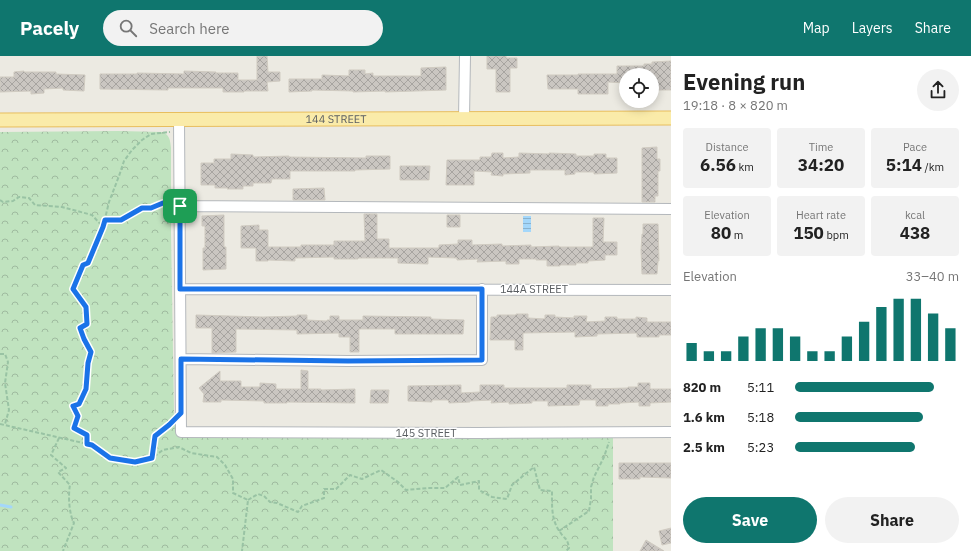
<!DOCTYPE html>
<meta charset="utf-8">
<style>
:root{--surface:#fff;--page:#f2f2f2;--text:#222;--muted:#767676;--accent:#0f766e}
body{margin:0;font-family:"IBM Plex Sans",sans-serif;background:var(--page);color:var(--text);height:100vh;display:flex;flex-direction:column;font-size:15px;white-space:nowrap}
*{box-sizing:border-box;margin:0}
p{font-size:13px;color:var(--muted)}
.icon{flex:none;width:22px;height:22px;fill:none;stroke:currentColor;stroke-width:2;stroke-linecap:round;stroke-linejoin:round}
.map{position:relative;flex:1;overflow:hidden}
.panel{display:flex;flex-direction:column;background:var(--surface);width:300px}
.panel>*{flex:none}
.controls{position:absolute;left:619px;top:12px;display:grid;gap:8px}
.controls a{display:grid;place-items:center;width:40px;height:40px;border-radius:50%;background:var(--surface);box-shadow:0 2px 10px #0003;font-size:20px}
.pin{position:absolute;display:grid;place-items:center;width:34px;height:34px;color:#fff;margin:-17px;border-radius:8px;box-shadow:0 2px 6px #0006}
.round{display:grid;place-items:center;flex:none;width:42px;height:42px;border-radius:21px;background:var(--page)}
.head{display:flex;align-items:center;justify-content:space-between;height:68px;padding:0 12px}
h1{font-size:22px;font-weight:700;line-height:30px}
.figures{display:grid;grid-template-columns:repeat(3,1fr);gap:6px;height:68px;padding:4px 12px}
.figures div{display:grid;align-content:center;border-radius:4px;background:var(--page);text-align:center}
.figures b{font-size:17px;font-weight:700}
.figures small{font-size:11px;font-weight:400}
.figures p{font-size:11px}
.chart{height:112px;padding:8px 12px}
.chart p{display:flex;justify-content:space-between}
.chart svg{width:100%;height:72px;margin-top:4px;stroke:var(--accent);stroke-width:6}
.action{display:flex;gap:8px;margin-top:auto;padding:8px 12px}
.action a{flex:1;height:46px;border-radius:24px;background:var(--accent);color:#fff;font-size:16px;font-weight:700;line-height:46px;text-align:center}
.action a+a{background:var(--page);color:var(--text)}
ul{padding:0 12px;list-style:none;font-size:13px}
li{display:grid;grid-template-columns:64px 48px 1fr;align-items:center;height:30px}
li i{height:10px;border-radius:5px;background:var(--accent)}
header{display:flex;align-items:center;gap:24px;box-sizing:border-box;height:56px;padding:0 20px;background:var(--accent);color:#fff}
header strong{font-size:19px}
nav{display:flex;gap:22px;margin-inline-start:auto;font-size:14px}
.search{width:280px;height:36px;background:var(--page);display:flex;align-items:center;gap:10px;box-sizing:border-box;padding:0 14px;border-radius:22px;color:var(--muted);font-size:15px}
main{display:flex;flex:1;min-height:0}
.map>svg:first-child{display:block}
</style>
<header>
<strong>Pacely</strong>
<div class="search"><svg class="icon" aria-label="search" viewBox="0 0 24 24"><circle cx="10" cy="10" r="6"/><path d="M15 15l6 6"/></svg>Search here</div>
<nav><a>Map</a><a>Layers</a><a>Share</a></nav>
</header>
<main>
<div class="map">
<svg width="671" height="495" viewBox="0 0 671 495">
<defs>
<pattern id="forest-crowns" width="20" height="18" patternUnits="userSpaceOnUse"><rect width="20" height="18" fill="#c0e3bf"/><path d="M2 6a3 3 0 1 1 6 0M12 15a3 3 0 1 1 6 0" fill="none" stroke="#9fbb9f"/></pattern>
<pattern id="water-rules" width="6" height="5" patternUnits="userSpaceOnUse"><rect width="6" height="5" fill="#a4d7fa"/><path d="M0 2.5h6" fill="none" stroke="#89b2ce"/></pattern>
<pattern id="building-cross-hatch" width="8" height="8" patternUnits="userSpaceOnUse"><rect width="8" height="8" fill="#cac6c1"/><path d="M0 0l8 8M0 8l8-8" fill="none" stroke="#a7a4a0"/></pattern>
</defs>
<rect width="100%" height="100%" fill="#eceae2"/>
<path fill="url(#forest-crowns)" d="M118 75 163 76C170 80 170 84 171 92V176L174 355C175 365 174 367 183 371L613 381V495H0V76Z"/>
<path fill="url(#water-rules)" d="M523 160H531V176H523Z"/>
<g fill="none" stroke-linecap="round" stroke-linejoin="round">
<path stroke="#a4d7fa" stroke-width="3" d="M0 449 11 451"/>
</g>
<path fill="url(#building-cross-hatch)" stroke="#d0cbc1" d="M257 0H267L268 16H280V25L267 26 268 35H244V36H223V32H168V34L100 33V18H137V17L184 18V15L216 16V17H238V24H257Z
M487 0H506V2H517V12H510V36H496V13H487Z
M671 5V34H652V19H626V27L608 26V38H578V33H548L547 19H578V18H617V10H644V8H652V6Z
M446 11V34L385 36V35L353 36V35L312 34V35L289 36V23H322V19L349 20V14H365V18L373 17V20H421V12Z
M24 15V16H56V18L85 19 84 35 63 34V32L44 33V37L31 38V35L0 36V21H14V16Z
M657 91V103H660V115H658V140H655V146H642V92Z
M492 97H503V102L519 101V97L549 98V97L576 98V100H594V98H606V102H617V117L594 118V116H575V118L565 119V114H530V117L503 118V120L491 119 492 116 474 115V129H446L447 104H480V101H491Z
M231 98 253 99V101L289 100V101L366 102V100H390V113L355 114V115H290V123H272L271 127H253V130H243V133H227L228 132H215V129H201V107H214V103H231Z
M400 110H430L429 124H400Z
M324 132 325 144H293V133Z
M364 158H377V183H389V192H439V189L458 188V184H472V189L502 188V190L531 189V191L559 190V191H593V162H604L603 186H617V199H605V204L588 205V207H576V209H560V210H547V204H536V203H519V208H506V205L477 206 478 203 457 204V202L428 201V208L398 207V202H358V203H334V201L295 202V205L268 204V205H256V192H241V170L259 169V174H268V191H301V189H334V185H365Z
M224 159V191H226V213L203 214V192H205V170H202V160Z
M447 159H460V171H447Z
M643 168H658L659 205H658L657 218H642L641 194 642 178H643Z
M516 258H528V262L545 263V259H555V261L574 262V260H587L586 266 605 265V261H617V263H636V261L647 262V266H671V279H659V281H637V277L597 278V280L575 281V276L523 277V294H515V284H490L491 261H497V259H516Z
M196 259 263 261 297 260V259H307V264L327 265V264H330V260H339V264H363V260L431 261V263L464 264 463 278H395V273H359V296H350V281H339V277L297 278V274L236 273V296L212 297V272H196Z
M301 314 308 315V333H321V334L355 333V347L287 346V347H264V345L221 344V346H203L204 338 199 332 220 315V325H241V331H260V327L276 328V333H301Z
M638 327H650V333H671V346L650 347V350H639V346L620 347V348H608V350H596V344H580L579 349 548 350V345H532V347L509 348V346L491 347 492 344 470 345V346L449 347 448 344H432V346L408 345V330L461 329V337L480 336V329H504V332H567V329H591V333L628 332V331H638Z
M371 334H389L388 347H370Z
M619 407H671V422L640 421V423H619Z
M671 472V487L662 489 659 475Z
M646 484 664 495H640Z"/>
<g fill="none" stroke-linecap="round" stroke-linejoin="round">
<g stroke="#b4b8bc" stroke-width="12">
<path id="minor" d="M179 63 181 376 479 377 671 376
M464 63 465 0
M180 150 671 153
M180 233 671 234
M181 303 348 305 482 304V233"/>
</g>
<g stroke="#e8be5e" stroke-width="15">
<g id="major">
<path id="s1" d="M0 64 671 62"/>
</g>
</g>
<path stroke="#99c3a4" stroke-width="2" stroke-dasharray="4 2" stroke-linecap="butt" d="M0 144 3 146 13 145 19 141 29 142 35 149 62 151 92 159 103 171
M105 164H121L142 152H151L163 147 171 148
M0 298H5L8 306 5 327 9 354 5 368
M0 368 92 389 110 402 135 406 152 402 163 394 179 391 191 397 217 401 225 409 233 423V437L248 444 242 495
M59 382 51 399 66 412 58 416 70 429C68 439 69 458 74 467L63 495
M87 388V379L74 372 78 360 73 350 79 348 86 333 89 307 91 296 84 283 80 272 87 268 86 251 73 233 83 209 88 207 103 171 109 146 119 120 124 105 132 94 142 84 151 78 170 76
M152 402 155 380 171 367
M248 444 258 438 264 440 270 446 277 447 298 456 302 450 324 442V433H336L350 419 362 423 381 414 398 426 406 434 428 432H445L458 421 460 429 479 425V434L492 441 507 443 512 429 534 411 540 434 552 435C552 449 551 464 560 476 565 484 567 481 569 492L566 495
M559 475 589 455 591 443V431L594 421 604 401 609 386"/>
<use href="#minor" stroke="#fff" stroke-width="10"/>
<use href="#major" stroke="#faeba9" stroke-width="13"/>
</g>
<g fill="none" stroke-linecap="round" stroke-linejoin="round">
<g stroke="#fff" stroke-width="8">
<path id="route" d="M163 147 180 150V233H482V304L348 305 181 303V357L169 369 155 380 152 402 135 406 110 402 92 389 87 388V379L74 372 78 360 73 350 79 348 86 333 88 307 91 296 84 283 80 272 87 268 86 251 73 233 83 209 88 207 103 171 105 164H121L142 152H151Z"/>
</g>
<use href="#route" stroke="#1a73e8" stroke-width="5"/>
</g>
<g text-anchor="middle" stroke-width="3" stroke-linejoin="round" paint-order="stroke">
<g font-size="11" fill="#5a5e62" stroke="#fff">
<text dy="4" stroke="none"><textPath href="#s1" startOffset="336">144 STREET</textPath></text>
<text x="534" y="237">144A STREET</text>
<text x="426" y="381">145 STREET</text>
</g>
</g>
</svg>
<div class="controls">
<a><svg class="icon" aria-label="locate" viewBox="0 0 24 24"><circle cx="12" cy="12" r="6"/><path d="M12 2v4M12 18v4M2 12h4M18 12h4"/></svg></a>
</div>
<div class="pin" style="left:180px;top:150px;background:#1e9e55"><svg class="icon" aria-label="arrive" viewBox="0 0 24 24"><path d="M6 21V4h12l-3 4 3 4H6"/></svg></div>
</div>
<section class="panel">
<div class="head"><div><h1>Evening run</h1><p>19:18 · 8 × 820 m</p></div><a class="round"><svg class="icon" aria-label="share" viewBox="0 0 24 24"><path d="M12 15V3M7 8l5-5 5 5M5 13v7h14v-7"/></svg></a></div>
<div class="figures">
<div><p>Distance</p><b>6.56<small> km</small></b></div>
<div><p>Time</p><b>34:20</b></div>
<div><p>Pace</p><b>5:14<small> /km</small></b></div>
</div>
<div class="figures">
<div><p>Elevation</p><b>80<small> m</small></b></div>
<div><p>Heart rate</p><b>150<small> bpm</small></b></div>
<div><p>kcal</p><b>438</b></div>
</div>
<div class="chart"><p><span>Elevation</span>33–40 m</p>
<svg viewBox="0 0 160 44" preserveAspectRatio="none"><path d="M5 44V33M15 44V38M25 44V38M35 44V29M45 44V24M55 44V24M65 44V29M75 44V38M85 44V38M95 44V29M105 44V20M115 44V11M125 44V6M135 44V6M145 44V15M155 44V24"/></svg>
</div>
<ul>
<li><b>820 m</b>5:11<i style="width:85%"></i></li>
<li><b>1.6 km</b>5:18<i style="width:78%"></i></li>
<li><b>2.5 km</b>5:23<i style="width:73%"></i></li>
</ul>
<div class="action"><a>Save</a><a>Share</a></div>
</section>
</main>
